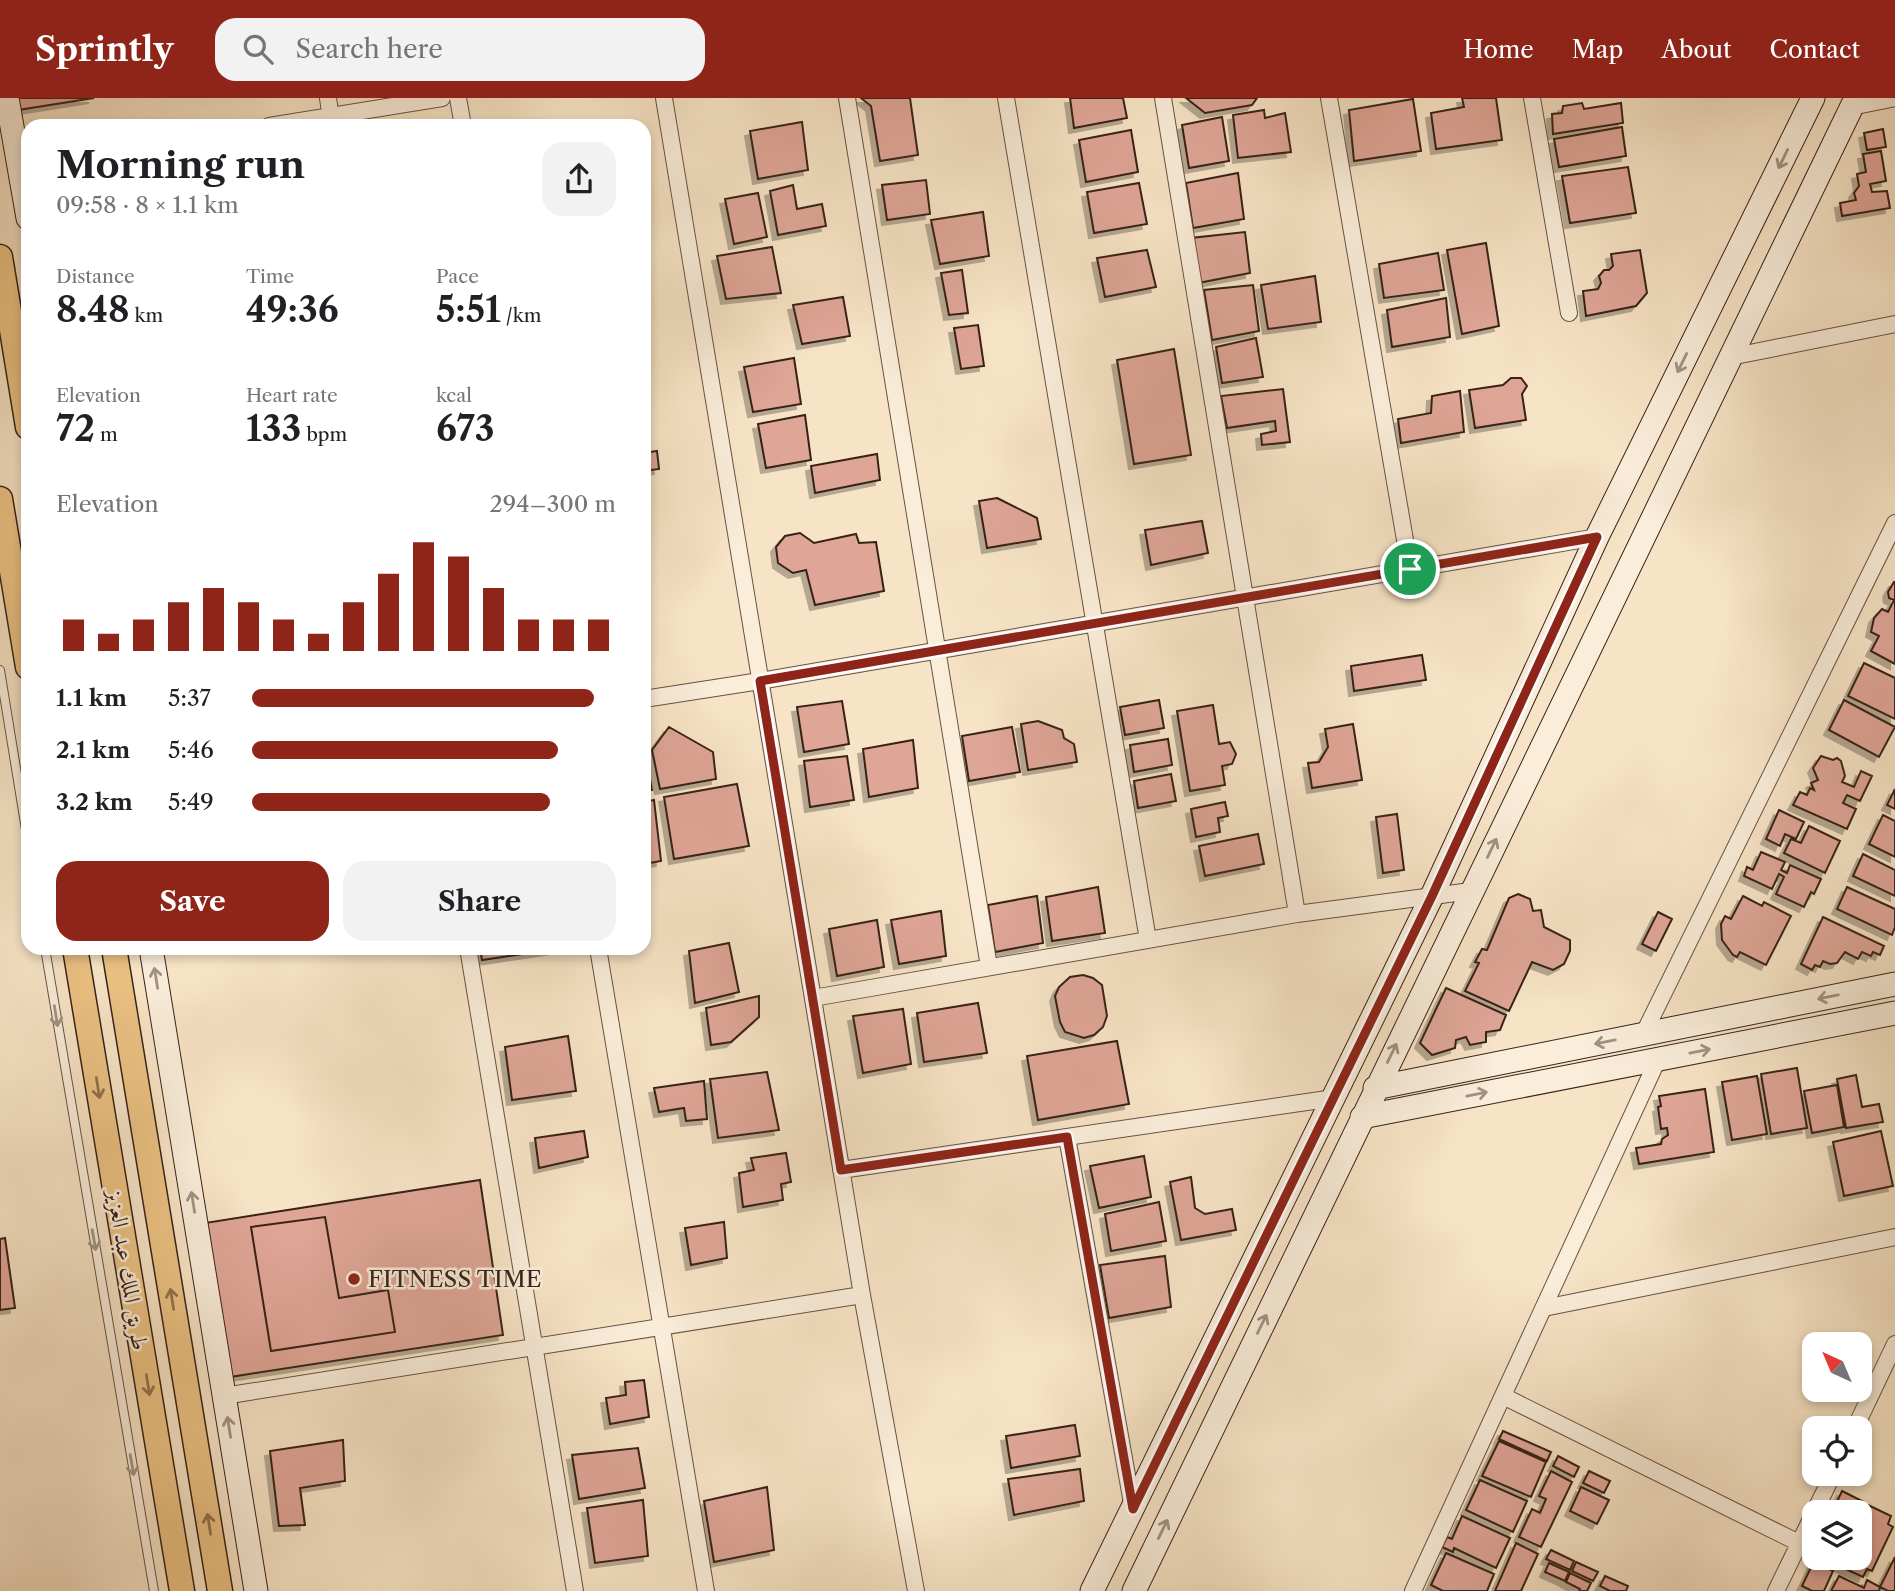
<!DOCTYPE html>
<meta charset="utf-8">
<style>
:root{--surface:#fff;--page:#f2f2f2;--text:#202124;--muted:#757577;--accent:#8f2418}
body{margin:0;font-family:"Libre Caslon Text",Amiri,serif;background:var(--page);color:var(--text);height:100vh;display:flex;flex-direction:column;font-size:26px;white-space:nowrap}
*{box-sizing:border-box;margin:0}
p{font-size:23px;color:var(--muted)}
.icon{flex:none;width:38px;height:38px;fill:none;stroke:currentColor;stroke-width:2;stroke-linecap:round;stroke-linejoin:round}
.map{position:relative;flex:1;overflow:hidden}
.sheet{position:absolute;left:21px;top:21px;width:630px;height:836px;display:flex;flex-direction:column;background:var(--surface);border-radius:21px;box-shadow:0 4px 10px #0003}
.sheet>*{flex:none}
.needle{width:46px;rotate:316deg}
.tools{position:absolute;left:1802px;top:1234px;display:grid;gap:14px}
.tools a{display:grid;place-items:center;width:70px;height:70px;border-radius:14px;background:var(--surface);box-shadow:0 4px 10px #0003;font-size:35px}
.pin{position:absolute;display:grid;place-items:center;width:60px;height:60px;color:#fff;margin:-30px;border:4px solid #fff;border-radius:50%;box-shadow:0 2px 7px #0007}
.round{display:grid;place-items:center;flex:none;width:74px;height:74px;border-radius:21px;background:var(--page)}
.headline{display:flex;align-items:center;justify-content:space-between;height:119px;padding:0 35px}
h1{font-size:38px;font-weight:800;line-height:52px}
.stats{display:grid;grid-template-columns:repeat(3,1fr);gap:10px;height:119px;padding:7px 35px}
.stats div{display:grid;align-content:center}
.stats b{font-size:35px;font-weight:800}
.stats small{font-size:19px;font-weight:400}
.stats p{font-size:19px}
.chart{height:196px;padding:14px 35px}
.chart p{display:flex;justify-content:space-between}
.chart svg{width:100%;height:126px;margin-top:7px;stroke:var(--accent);stroke-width:6}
.button{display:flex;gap:14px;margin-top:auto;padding:14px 35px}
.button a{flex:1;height:80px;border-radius:21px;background:var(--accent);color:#fff;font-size:28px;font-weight:800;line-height:80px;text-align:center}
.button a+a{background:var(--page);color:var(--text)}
ul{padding:0 35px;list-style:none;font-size:23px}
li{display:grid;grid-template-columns:112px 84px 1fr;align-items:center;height:52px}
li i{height:18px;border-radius:9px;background:var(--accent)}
header{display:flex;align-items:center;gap:42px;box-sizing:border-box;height:98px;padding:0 35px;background:var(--accent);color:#fff}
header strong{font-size:33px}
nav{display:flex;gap:38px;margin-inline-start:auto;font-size:24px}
.search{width:490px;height:63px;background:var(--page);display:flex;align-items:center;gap:18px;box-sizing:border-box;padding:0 24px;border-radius:21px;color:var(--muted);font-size:26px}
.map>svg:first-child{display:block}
</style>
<header>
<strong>Sprintly</strong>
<div class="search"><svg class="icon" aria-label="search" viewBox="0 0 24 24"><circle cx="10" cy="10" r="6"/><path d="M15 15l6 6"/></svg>Search here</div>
<nav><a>Home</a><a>Map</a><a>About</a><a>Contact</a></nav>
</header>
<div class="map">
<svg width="1895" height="1493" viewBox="0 0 1895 1493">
<defs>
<filter id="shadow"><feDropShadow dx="-5" dy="5" stdDeviation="0" flood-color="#0004"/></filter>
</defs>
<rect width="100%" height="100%" fill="#f7e4c6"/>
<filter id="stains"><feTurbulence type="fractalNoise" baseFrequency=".00286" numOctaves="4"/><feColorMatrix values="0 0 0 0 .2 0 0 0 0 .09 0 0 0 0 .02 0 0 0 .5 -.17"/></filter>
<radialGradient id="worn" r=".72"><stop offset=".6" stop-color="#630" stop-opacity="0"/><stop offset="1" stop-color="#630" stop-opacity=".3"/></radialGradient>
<path fill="#dfa597" stroke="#372219" stroke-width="2" filter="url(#shadow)" d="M16 0H94L18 12Z
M861 0H910L918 57 880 63 871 8Z
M1070 0H1123L1127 20 1074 30Z
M1186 0H1257L1252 7 1205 15Z
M1462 0H1496L1502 42 1436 51 1431 15 1464 9Z
M1413 1 1421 53 1354 63 1349 12Z
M1582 5 1584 11 1621 5 1623 25 1553 36 1552 16 1562 15 1563 8Z
M1264 12 1265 20 1285 15 1291 54 1238 60 1233 17Z
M1222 19 1229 63 1189 70 1182 27Z
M615 23 616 28H580Z
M802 24 808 72 758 81 750 33Z
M1622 29 1626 58 1559 69 1554 41Z
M1883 31 1886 49 1867 52 1864 35Z
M1131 32 1138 74 1086 84 1079 42Z
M1881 53 1886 83 1870 86 1872 94 1887 93 1890 110 1842 118 1840 105 1856 102 1854 95 1859 88 1857 76 1866 74 1863 56Z
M1628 69 1636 115 1570 125 1562 78Z
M1238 75 1244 121 1193 130 1186 85Z
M926 82 930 116 887 122 882 87Z
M1139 85 1147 126 1094 135 1087 94Z
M793 87 797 111 822 106 826 128 778 137 770 93Z
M758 95 767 139 734 146 725 101Z
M983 114 989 158 940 166 931 122Z
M1245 134 1250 175 1198 185 1191 140Z
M1486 145 1499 228 1462 236 1447 152Z
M772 149 781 195 726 201 717 158Z
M1147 152 1156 189 1105 199 1097 160Z
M1640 152 1647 195 1636 208 1586 218 1583 193 1598 191 1601 185 1599 178 1604 172H1609L1613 168 1611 156Z
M1438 155 1444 192 1384 200 1379 166Z
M962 172 968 215 949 217 941 175Z
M1315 178 1321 224 1268 231 1261 187Z
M1253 187 1259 233 1212 242 1204 192Z
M843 199 850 238 802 246 793 207Z
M1446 200 1450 239 1392 249 1387 212Z
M978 227 984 268 961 271 954 230Z
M1256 240 1263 279 1222 285 1216 249Z
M1174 251 1191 357 1134 366 1117 262Z
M794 260 801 306 753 314 744 269Z
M1511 280H1521L1527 288 1522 296 1526 322 1475 330 1469 292 1503 287Z
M1283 291 1290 344 1262 347 1261 336 1276 333 1275 323 1227 330 1221 298Z
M1460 293 1464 334 1401 345 1398 321 1431 315 1432 298Z
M805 317 811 362 766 370 758 326Z
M657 353 659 371 644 373V355Z
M877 356 880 382 815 395 811 368Z
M997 400 1037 420 1041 441 987 450 979 403Z
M1202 423 1208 455 1151 467 1145 432Z
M800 435 814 445 856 436 859 445 876 444 884 493 815 507 806 472 793 475 778 465 776 449 785 438Z
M1894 484H1895V566L1871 553 1879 538 1871 534 1874 520 1882 511 1888 514 1894 502 1889 500 1888 494Z
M1422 557 1426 582 1354 593 1351 568Z
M1864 565 1895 580V621L1848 598Z
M1159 602 1164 630 1125 637 1120 609Z
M1844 602 1895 629 1879 659 1829 632Z
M842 603 849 646 804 654 797 609Z
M1213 607 1219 646 1230 644 1236 656 1232 666 1222 668 1225 687 1190 693 1177 613Z
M1038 623 1062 632 1064 640 1074 646 1077 664 1028 672 1021 626Z
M1353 626 1362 682 1312 690 1308 665 1319 664 1328 649 1325 631Z
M669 629 713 654 716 681 660 691 652 652Z
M1012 629 1020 674 969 683 962 638Z
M1168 641 1172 667 1134 674 1130 647Z
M913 642 918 690 869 699 863 651Z
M644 647 652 692 644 693Z
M847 658 854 702 810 709 804 663Z
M1821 658 1833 662 1837 660 1841 663 1845 678 1842 684 1854 689 1861 673 1872 678 1860 703 1847 697 1843 705 1856 711 1847 731 1793 707 1800 694 1807 697 1810 690 1814 692 1811 685 1818 682 1813 670Z
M1171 676 1176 703 1138 710 1134 683Z
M737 686 749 748 674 761 664 699Z
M1895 691V711L1887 707Z
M654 702 661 763 644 766V704Z
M1225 704 1228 718 1218 720 1220 734 1196 739 1191 711Z
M1779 712 1804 724 1796 741 1785 736 1780 748 1766 741Z
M1397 716 1404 772 1383 775 1376 719Z
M1883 717 1895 723V759L1869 746Z
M1809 728 1840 743 1825 775 1784 755 1791 741 1801 745Z
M1258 736 1264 766 1205 778 1199 748Z
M1761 754 1785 764 1781 772 1787 775 1790 767 1821 781 1814 796 1811 794 1804 809 1776 796 1784 779 1779 776 1772 791 1744 778 1747 769 1753 772Z
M1863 756 1895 772V798L1853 778Z
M1098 789 1105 835 1052 843 1046 799Z
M1847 789 1895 811V829L1892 837 1837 811Z
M1518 796 1530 801 1533 813 1541 812 1544 829 1570 842V853L1564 866 1553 872 1532 864 1509 913 1465 893 1479 865 1475 864 1482 851 1487 852 1509 800Z
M1037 798 1043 845 995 854 988 807Z
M1743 798 1762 808 1764 804 1791 818 1766 867 1740 854 1737 859 1733 857 1722 842 1721 826 1725 818 1731 821Z
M941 813 946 858 899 866 891 822Z
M1658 814 1672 821 1656 853 1642 846Z
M1823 819 1884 848 1880 857 1873 854 1871 858 1862 854 1858 861 1845 854 1837 865 1830 866 1823 863 1820 869 1815 867 1812 872 1801 866Z
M877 822 884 869 837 878 829 831Z
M729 845 739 894 695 905 689 853Z
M480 850H557V851L482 862Z
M1083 877 1093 880 1102 887 1107 918 1103 929 1094 937 1084 940 1065 934 1060 924 1055 898 1059 889 1070 879Z
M1446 890 1506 917 1500 932 1486 934V944L1470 947 1466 939 1456 942 1455 950 1432 957 1420 945Z
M759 898V919L731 944 711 947 706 910Z
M978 905 987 955 924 964 917 915Z
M903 911 911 966 863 975 853 918Z
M568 938 576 993 512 1002 505 949Z
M1117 943 1129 1006 1038 1022 1027 958Z
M1797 970 1807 1030 1771 1036 1761 976Z
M767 974 779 1032 718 1040 710 981Z
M1856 977 1862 1009 1879 1006 1883 1024 1846 1030 1837 981Z
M1757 978 1767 1036 1732 1042 1722 984Z
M704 983 707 1021 686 1023 684 1010 659 1014 654 990Z
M1837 987 1844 1029 1812 1035 1804 993Z
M1705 991 1714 1054 1639 1066 1636 1050 1661 1046 1662 1041 1668 1037 1667 1030 1661 1031 1658 1009 1661 1008 1659 998Z
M584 1033 588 1059 539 1070 535 1040Z
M1881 1033 1893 1088 1844 1098 1833 1044Z
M786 1055 791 1084 781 1086 783 1102 743 1109 739 1075 754 1072 751 1060Z
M1144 1058 1151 1099 1099 1110 1090 1068Z
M1191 1079 1195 1110 1205 1116 1232 1111 1236 1132 1181 1142 1170 1084Z
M480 1082 503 1237 230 1279 205 1125Z
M1159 1104 1166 1143 1111 1153 1105 1116Z
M325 1119 339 1200 388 1192 395 1234 271 1253 251 1129Z
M724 1124 727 1160 691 1167 685 1130Z
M5 1140 15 1210 0 1212V1141Z
M1165 1158 1171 1209 1109 1220 1100 1167Z
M644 1282 649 1319 610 1326 606 1300 626 1297 625 1284Z
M1075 1327 1080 1358 1011 1370 1006 1338Z
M1503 1333 1551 1354 1547 1363 1499 1341Z
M343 1342 345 1383 300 1390 305 1427 279 1428 270 1353Z
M1499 1343 1546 1364 1531 1399 1482 1378Z
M638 1350 645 1390 579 1401 572 1357Z
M1558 1358 1579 1369 1574 1379 1553 1368Z
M1080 1371 1084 1403 1014 1417 1008 1381Z
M1551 1373 1572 1384 1541 1449 1519 1439 1532 1411 1540 1415 1546 1401 1539 1398Z
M1589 1373 1610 1383 1604 1395 1583 1385Z
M1480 1382 1527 1403 1513 1434 1466 1412Z
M767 1389 774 1452 714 1464 704 1403Z
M1581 1389 1609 1402 1597 1426 1570 1413Z
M1842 1393 1862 1403 1857 1414H1832Z
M643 1402 648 1458 595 1465 587 1410Z
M1868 1407 1891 1418 1888 1426 1893 1429 1872 1473 1867 1471 1863 1479 1839 1468 1843 1460H1860V1424Z
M1462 1418 1510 1440 1496 1470 1454 1450 1453 1454 1442 1449 1447 1439 1452 1441Z
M1516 1445 1538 1456 1521 1493H1495Z
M1551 1452 1574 1463 1570 1472 1546 1461Z
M1446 1455 1494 1476 1487 1493H1443L1431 1487Z
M1895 1459V1493H1888L1880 1489Z
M1814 1463 1833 1473 1824 1493H1812L1802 1488Z
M1576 1464 1598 1474 1593 1483 1572 1473Z
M1549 1465 1569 1474 1565 1483 1545 1474Z
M1570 1475 1591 1485 1587 1493H1579L1580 1491 1566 1484Z
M1605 1478 1628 1488 1626 1493H1610L1600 1488Z
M1839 1478 1864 1490 1867 1482 1880 1489 1879 1493H1831Z"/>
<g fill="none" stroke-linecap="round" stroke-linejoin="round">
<g stroke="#675244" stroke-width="10">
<path id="lane" d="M0 572 28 744
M45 850 154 1493"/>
</g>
<g stroke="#675244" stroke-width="18">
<path id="street" d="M328 0 332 28
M458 0 463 28
M664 0 862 1197 916 1493
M847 0 989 869
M1006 0 1148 842
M1163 0 1297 816
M1329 0 1410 471
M1532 0 1569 215
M1851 9 1895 0
M269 28 442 0
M1730 259 1895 226
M644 601 760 583 1597 439
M468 850 575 1493
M598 850 706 1493
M813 900 1297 816 1471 793
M1643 937 1895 425
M1067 1039 1133 1411
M841 1072 1334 1000
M1544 1210 1895 1139
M224 1298 862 1197
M1503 1298 1799 1445
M1855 1330 1895 1246
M1413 1493 1658 961
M1776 1493 1833 1376"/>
</g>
<g stroke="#372219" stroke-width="25">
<path id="secondary" d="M7 0 28 120
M151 850 256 1493
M1375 990 1895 886
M1362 1019 1895 915
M1092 1493 1432 798 1597 439 1813 0
M1134 1493 1856 0"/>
</g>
<g stroke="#372219" stroke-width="27">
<path id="primary" d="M0 159 28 329
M0 401 28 569
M75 850 182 1493
M114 850 220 1493"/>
</g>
<use href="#lane" stroke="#faedda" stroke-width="8"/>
<use href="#street" stroke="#faedda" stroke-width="16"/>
<use href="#secondary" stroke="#faedda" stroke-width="23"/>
<use href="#primary" stroke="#ecc283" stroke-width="24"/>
</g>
<defs><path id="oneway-shaft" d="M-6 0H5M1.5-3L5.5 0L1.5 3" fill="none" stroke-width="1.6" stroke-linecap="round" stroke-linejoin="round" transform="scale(1.75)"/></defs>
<g stroke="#a29283">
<use href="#oneway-shaft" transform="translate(1783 61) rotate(116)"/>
<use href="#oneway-shaft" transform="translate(1682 265) rotate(116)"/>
<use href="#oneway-shaft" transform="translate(1492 750) rotate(-64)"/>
<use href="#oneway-shaft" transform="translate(156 880) rotate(-99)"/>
<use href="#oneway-shaft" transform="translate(1828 899) rotate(169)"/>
<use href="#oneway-shaft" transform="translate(56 918) rotate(81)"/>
<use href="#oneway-shaft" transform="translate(1605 944) rotate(169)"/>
<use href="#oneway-shaft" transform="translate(1700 953) rotate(-11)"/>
<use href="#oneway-shaft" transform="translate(1392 955) rotate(-64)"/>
<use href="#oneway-shaft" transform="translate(1477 996) rotate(-11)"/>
<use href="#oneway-shaft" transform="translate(193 1104) rotate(-99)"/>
<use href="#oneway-shaft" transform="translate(94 1142) rotate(80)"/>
<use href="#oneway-shaft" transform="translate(1262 1226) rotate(-64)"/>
<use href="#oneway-shaft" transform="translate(229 1329) rotate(-99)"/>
<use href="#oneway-shaft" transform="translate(132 1367) rotate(80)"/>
<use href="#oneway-shaft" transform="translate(1163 1431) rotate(-64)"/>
</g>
<g stroke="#92724e">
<use href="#oneway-shaft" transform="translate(98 990) rotate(81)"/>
<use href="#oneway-shaft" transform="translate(172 1201) rotate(-99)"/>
<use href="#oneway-shaft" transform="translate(148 1287) rotate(81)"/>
<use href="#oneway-shaft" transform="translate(209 1426) rotate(-99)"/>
</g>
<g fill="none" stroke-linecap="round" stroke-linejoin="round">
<g stroke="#fff" stroke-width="14">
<path id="route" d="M1597 439 1432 798 1133 1411 1067 1039 841 1072 760 583Z"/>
</g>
<use href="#route" stroke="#8f2418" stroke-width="9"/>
</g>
<circle fill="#8f2418" stroke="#faedda" stroke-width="2.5" cx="354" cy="1181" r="7"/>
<g text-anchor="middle" stroke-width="5" stroke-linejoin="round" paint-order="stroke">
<g font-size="23" fill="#372219" stroke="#faedda">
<text transform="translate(128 1172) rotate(81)" y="8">طريق الملك عبد العزيز</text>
</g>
<g font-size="23" fill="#372219" stroke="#faedda" text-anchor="start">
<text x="368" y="1189">FITNESS TIME</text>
</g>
</g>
<rect width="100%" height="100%" filter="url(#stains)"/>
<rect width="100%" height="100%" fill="url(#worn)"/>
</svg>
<div class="tools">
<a><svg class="needle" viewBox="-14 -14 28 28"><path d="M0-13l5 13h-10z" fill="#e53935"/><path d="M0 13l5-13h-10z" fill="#757577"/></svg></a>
<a><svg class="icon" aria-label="locate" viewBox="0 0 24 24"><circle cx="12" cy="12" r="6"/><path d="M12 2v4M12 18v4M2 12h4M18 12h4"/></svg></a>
<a><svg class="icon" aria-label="layers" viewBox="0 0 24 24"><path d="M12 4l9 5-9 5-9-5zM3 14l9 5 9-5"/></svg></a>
</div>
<div class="pin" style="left:1410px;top:471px;background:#1e9e55"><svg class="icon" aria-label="arrive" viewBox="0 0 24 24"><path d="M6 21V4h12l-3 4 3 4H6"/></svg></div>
<section class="sheet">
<div class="headline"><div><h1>Morning run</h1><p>09:58 · 8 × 1.1 km</p></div><a class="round"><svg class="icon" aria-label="share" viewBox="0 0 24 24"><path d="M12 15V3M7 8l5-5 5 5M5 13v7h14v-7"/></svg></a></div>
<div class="stats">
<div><p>Distance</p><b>8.48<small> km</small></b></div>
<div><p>Time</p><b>49:36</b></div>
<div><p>Pace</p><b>5:51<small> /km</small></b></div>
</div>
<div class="stats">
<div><p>Elevation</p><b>72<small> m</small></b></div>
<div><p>Heart rate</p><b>133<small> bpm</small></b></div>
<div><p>kcal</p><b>673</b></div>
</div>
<div class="chart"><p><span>Elevation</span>294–300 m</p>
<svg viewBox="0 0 160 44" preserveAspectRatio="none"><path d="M5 44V33M15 44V38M25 44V33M35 44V27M45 44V22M55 44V27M65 44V33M75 44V38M85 44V27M95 44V17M105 44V6M115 44V11M125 44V22M135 44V33M145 44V33M155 44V33"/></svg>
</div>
<ul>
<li><b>1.1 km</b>5:37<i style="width:94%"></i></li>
<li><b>2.1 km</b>5:46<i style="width:84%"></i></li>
<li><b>3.2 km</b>5:49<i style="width:82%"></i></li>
</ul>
<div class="button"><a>Save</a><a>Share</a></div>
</section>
</div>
